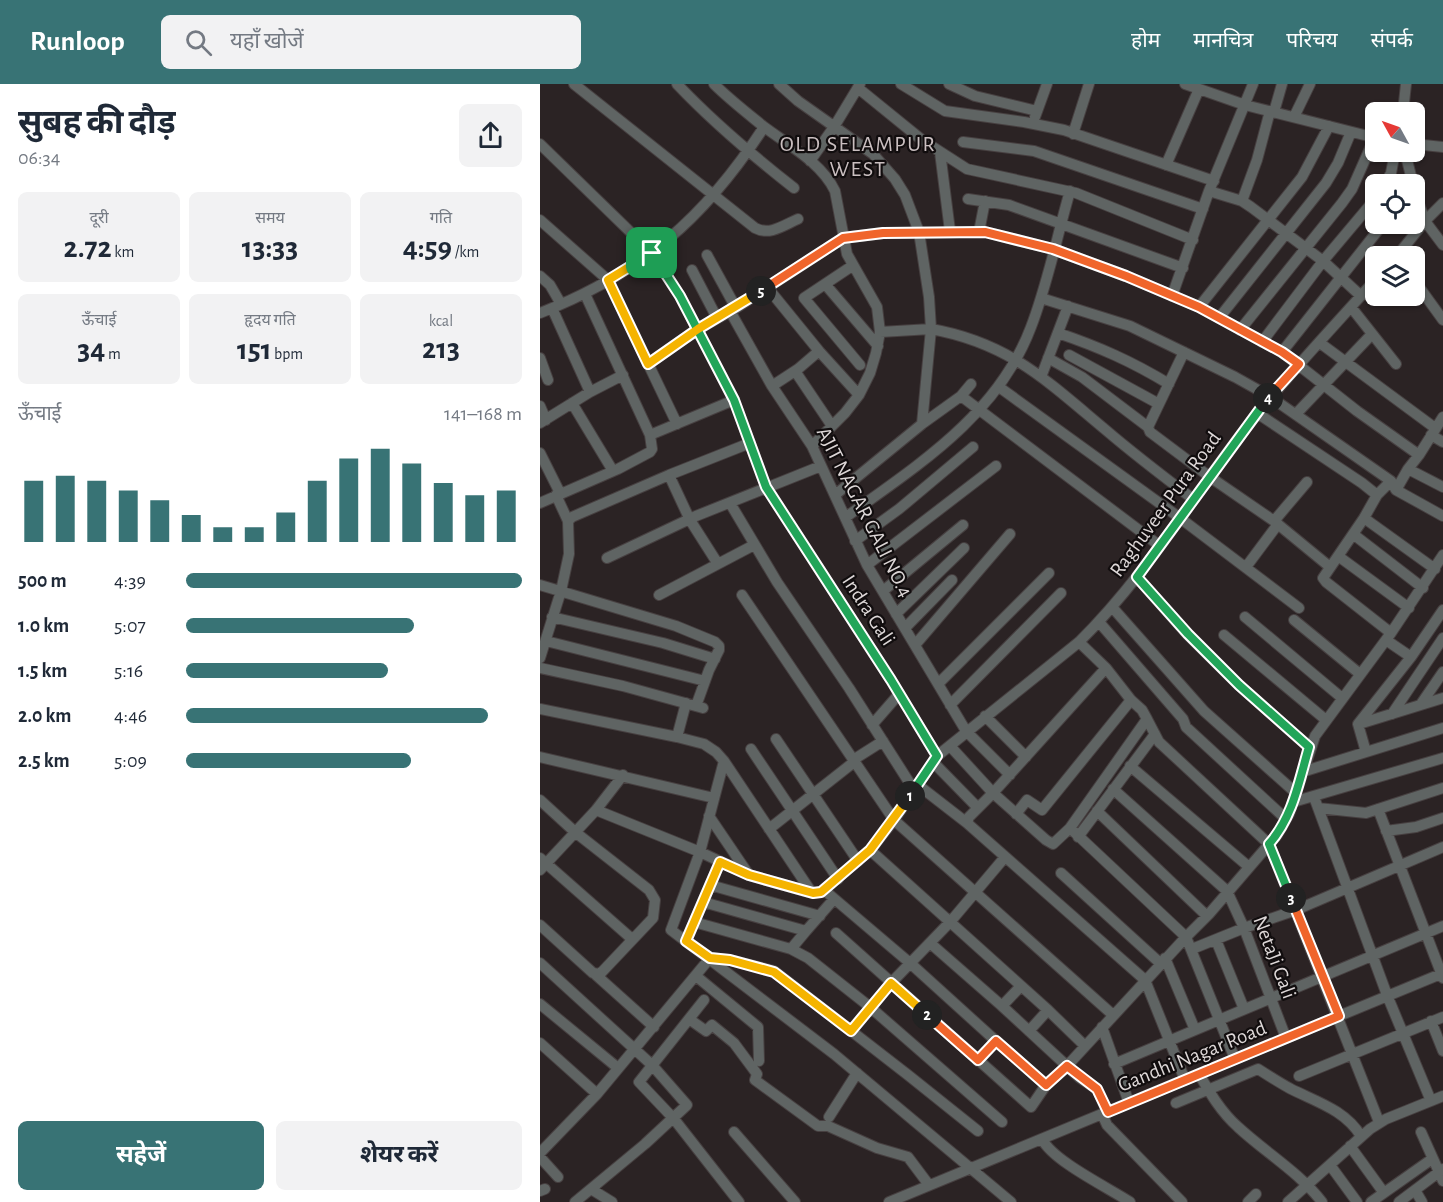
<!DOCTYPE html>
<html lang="hi">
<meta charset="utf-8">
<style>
:root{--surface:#fff;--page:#f2f2f3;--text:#1f2937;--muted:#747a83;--accent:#387375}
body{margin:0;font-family:"Alegreya Sans","Noto Sans Devanagari",sans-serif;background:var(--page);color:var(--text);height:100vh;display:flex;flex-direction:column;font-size:22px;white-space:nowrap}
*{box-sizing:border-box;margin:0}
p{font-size:20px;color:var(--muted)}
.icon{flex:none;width:33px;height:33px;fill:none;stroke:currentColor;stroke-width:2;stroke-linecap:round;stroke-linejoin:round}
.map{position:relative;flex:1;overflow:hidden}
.panel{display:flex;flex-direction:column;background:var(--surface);width:540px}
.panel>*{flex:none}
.needle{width:39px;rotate:310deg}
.fabs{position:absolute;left:825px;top:18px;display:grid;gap:12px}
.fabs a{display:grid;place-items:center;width:60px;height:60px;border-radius:9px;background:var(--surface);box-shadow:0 2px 4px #0004;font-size:30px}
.pin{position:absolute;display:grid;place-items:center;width:51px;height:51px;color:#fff;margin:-26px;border-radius:12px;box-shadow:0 3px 9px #0006}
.km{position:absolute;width:30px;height:30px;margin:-15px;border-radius:50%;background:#222;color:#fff;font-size:16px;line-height:30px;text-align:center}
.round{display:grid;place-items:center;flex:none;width:63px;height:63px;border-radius:9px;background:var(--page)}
.summary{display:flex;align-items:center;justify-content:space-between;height:102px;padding:0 18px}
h1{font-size:33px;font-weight:700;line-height:45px}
.metrics{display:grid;grid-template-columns:repeat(3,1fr);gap:9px;height:102px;padding:6px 18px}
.metrics div{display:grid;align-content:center;border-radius:9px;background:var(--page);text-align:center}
.metrics b{font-size:30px;font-weight:700}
.metrics small{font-size:16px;font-weight:400}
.metrics p{font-size:16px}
.chart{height:168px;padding:12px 18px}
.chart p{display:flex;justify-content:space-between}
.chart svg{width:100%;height:108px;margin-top:6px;stroke:var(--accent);stroke-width:6}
.button{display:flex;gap:12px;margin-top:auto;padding:12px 18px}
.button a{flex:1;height:69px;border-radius:9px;background:var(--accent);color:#fff;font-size:24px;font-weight:700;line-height:69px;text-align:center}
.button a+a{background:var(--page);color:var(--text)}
ul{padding:0 18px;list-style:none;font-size:20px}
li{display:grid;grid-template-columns:96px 72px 1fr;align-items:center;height:45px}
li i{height:15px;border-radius:8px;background:var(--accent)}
header{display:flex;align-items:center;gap:36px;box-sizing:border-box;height:84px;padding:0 30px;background:var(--accent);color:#fff}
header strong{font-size:28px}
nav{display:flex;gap:33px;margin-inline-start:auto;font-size:21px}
.search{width:420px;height:54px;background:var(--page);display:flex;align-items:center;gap:15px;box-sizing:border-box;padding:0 21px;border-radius:9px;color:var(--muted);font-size:22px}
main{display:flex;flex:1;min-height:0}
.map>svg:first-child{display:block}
</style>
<header>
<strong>Runloop</strong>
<div class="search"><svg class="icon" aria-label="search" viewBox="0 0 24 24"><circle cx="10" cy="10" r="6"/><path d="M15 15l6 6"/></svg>यहाँ खोजें</div>
<nav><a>होम</a><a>मानचित्र</a><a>परिचय</a><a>संपर्क</a></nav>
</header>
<main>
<section class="panel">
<div class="summary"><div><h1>सुबह की दौड़</h1><p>06:34</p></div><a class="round"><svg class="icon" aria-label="share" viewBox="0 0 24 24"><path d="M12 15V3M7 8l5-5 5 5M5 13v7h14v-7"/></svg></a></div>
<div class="metrics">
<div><p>दूरी</p><b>2.72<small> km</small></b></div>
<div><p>समय</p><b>13:33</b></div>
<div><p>गति</p><b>4:59<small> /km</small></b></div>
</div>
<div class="metrics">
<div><p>ऊँचाई</p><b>34<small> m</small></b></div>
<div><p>हृदय गति</p><b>151<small> bpm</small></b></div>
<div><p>kcal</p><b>213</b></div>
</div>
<div class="chart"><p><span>ऊँचाई</span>141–168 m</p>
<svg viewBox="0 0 160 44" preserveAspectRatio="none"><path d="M5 44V19M15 44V17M25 44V19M35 44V23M45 44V27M55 44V33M65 44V38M75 44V38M85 44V32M95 44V19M105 44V10M115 44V6M125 44V12M135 44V20M145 44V25M155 44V23"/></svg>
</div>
<ul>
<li><b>500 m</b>4:39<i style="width:100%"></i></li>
<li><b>1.0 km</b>5:07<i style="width:68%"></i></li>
<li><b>1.5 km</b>5:16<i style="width:60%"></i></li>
<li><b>2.0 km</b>4:46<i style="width:90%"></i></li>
<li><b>2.5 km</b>5:09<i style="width:67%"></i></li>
</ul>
<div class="button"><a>सहेजें</a><a>शेयर करें</a></div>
</section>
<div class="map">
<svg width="903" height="1118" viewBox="0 0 903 1118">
<rect width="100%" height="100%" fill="#2b2324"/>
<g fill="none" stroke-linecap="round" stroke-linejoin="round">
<g stroke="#474041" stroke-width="12">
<path id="minor" d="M34 0 215 144C230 152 244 141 258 135
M137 0C173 38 212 71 254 104
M174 0C189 15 207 29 223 42 248 61 281 78 295 107L307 170 337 223 340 248 336 269 330 289 319 311 305 329 272 362
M239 0 258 17 333 70 355 95 365 111 379 148 389 213 391 245 382 340
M361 0 405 27 484 38 524 46 674 97
M409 0 435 12 497 27
M645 0 705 21 836 54
M318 4 382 56 427 85 536 109 653 156
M734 28 742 0
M863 28 866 0
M495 33 507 0
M754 33 770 0
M533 50 549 0
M423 58 494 67 663 125
M0 60 112 169 140 212 194 316 226 403 351 596 397 672
M874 60 903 63
M400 68 410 147
M865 68 873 100
M270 77 294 43 320 0
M626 81 659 5
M845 100 851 89 855 68
M874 106 885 137 903 161
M669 107 702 117 711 123 783 177 821 212
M428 115 469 121 643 184
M702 117 717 76 730 27
M0 136 68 196 137 340
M439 148 445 117
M167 171 196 224
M857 172 885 137 903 119
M312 182 264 214 320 281
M152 186 177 234
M0 192 10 201 21 220
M874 196 903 236
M285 200 338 262
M227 203 279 267 319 311
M45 210 110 351
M632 212 669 107 713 0
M501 214 590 242 695 293 729 312 851 397 837 411 824 434 783 494 786 498 851 549
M659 223 762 93 789 42
M811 223 856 280
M12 224 50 308
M190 227 232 302 272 362 327 481 398 600 426 647 470 691
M0 229C102 189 165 134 224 43
M679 234 786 99 798 79 811 48
M700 246 802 119 812 105 835 53
M340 248 391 245C470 259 508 298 567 347 595 371 624 393 653 415
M518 249C559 263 591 277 629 300
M722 258 783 177 836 114
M780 259 895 344
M742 268 843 140
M529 271 619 320
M0 274 8 296
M508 274 542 293 608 343 610 348 670 393 734 437 767 398
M108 280 158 245 196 224 303 154 343 149 445 148 513 165 586 192 659 223 742 268 817 327 879 371 903 333
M255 287 292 342
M501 293 528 222
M232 302 258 285 279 267
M459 303 640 434 759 524
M421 312 620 462
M32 319 73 387
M0 322 6 336
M717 329 822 399 837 411
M756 330 832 250
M0 339 50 308 83 291
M608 343 644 268
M891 351 903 358
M0 369 20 409
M868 385 903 403
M129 391 150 436 178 480
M851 397 856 406 903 432
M856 406 868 385 879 371
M295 411 382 340 421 312 431 300
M0 419 78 385 110 368 112 365 110 351 194 316
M190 419 237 498 309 604 374 706
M306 433C378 381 458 331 491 243 508 199 517 152 530 107
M824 434 895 485
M28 437 32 433 129 391 210 359
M734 437 790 483
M813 450 883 504
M315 457 359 425 433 363
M798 472 869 524
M67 474 156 432 281 382
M327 481 456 382
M706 483 738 440
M597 493 648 551 699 601 769 663
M0 501 136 542 175 558 179 562V566L169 586 156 622
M343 507 423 441
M119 511 214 461
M202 511 354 736 573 931
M572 523 664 627 756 709
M356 530 424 464
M12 533 123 559 175 575
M705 533 802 614
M754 536 820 590
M559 538 643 635 646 643 746 735
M365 544 412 496
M684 551 786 636
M846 556 871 573
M6 557 165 597
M539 558 566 584 453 709 429 733 427 739 605 896 645 996
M375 561 470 450
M0 574 21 507 29 470 28 437 16 411
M0 584 83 602 163 624
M398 600 509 489
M881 620 903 588
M410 621 521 509
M0 625 137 653 164 660 176 668 184 677 272 809 281 808 330 766 354 736 397 672 539 558C600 498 645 425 696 357 739 300 788 249 836 195
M852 630 903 554
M445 632 486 673
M607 635 619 658 729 760 839 1038
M819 640 903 614
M332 641 359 610
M137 653 146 619
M236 655 318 777
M410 662 453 709 506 756 513 760 530 744 607 635 602 626 591 616 566 584
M211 665 298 795
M826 668 818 640 871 573 903 526
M0 673 174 714
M313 676 343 657
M184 677 160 768 131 846 294 970 471 1118
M393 678 438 724
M590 682 709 783
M762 688 903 644
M378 701 427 739
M573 705 687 807 704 844 746 954
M774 713 847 911 891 1017
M0 716 35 748 109 806 115 816 113 834 60 890 53 889 0 841
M753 718 903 674
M778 724 826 729 903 704
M838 725 903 894
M56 726 160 768 209 791 272 809
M557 727 667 832
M476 730 487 716 502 726 591 616
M169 732 209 791
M229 745 314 678
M846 747 876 743 903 734
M538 753 615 650
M330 766 508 926 489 947
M0 774 92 855
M0 786 56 726 83 691
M521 789 620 879
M170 801 280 832
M284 806 370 879 456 957 438 977
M163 818 266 847 294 815
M154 838 251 865 268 874 330 923 462 1038
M296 849 491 1023 506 1001 527 982 646 853 530 744
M676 856 704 925
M146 857 180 778
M390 859 462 922 481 902
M251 865 266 847
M652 865 704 844 756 826 903 763
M170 874 190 876 234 887 368 991 438 1047
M625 874 655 946
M0 879 112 981 147 1021 105 1060 35 1118
M56 891 114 943
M156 892 218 943 219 977
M164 916 99 998 134 1035 199 1118
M0 920 78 984
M462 922 540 994 557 1005 568 1028
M508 926 545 962
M149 935 166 947 172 941 194 959 217 990 215 996 278 1042H288L337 1064 368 1073 389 1101
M891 937 903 967
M562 943 589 1019
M311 947 351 899 411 837 465 773
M456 957 506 1001
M0 959 57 1010
M695 975 646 853 669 830 737 751 749 730 775 652 851 549 903 471
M574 980 903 842
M659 990C670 1009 681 1028 698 1043 726 1069 759 1088 782 1118
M759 992 903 933
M636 1019 718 985C729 992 740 999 751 1005 777 1018 805 1026 821 1052
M562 1030 567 1041 642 1118
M289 1033 317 989
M194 1048 255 1118
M881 1048 903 1097
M502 1055C513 1077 567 1103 590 1118
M810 1062 844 1109
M0 1069 57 1010 170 874
M0 1073 18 1093
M790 1081 817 1118
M51 1105 72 1118
M875 1106 882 1118
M0 1107 5 1105
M349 1118 903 889
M708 1118 716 1110
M748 1118 830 1045 846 1035 903 1012
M831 1118 892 1075
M859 1118 903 1085"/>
</g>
<use href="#minor" stroke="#5f6463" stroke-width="10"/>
</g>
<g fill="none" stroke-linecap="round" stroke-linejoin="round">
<g stroke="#fff" stroke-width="12">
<path id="split-1" d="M112 169 140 212 194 316 226 403 351 596 397 672 370 712"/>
</g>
<g stroke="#fff" stroke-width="12">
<path id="split-2" d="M370 712 330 766 281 808 273 809 209 791 180 778 146 857 170 874 190 876 234 888 311 947 351 899 387 931"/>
</g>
<g stroke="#fff" stroke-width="12">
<path id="split-3" d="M387 931 438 976 456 957 506 1001 527 982 557 1005 568 1028 799 932 751 814"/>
</g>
<g stroke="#fff" stroke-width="12">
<path id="split-4" d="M728 314 597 493 648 550 699 601 769 663C759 697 753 733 729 760L751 814"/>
</g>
<g stroke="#fff" stroke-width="12">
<path id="split-5" d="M221 207 303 154 343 149 445 148 513 165 586 192 659 223 742 268 759 280 728 314"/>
</g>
<g stroke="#fff" stroke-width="12">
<path id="split-6" d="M112 169 68 196 108 280 158 245 221 207"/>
</g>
<use href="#split-1" stroke="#22a559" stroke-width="8"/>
<use href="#split-2" stroke="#f5b400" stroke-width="8"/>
<use href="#split-3" stroke="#f0652b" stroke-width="8"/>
<use href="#split-4" stroke="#22a559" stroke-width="8"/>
<use href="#split-5" stroke="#f0652b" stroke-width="8"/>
<use href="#split-6" stroke="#f5b400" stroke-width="8"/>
</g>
<g text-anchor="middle" stroke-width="4.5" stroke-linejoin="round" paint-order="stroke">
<g font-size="21" fill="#ddd7d7" stroke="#110d0e">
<text transform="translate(625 420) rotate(-54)" y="7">Raghuveer Pura Road</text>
<text transform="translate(325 428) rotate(63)" y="7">AJIT NAGAR GALI NO.4</text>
<text transform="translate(329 526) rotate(57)" y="7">Indra Gali</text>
<text transform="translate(735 873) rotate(69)" y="7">NetaJi Gali</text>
<text transform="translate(652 972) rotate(-22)" y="7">Gandhi Nagar Road</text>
</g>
<g font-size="22" letter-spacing="1.5" fill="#cabfc0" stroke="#110d0e">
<text x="318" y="67">OLD SELAMPUR<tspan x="318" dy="25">WEST</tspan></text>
</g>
</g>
</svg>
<div class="fabs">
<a><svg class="needle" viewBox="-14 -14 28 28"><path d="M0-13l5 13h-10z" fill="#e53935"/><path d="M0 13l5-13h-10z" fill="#747a83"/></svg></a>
<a><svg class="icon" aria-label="locate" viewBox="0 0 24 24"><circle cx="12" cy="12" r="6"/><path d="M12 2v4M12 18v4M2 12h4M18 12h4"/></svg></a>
<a><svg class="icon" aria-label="layers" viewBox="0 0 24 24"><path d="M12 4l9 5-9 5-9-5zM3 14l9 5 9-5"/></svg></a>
</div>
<div class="pin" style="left:112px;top:169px;background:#1e9e55"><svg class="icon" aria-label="arrive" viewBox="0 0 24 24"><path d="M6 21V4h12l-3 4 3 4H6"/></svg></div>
<b class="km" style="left:370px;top:712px">1</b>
<b class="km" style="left:387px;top:931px">2</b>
<b class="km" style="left:751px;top:814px">3</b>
<b class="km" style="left:728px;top:314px">4</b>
<b class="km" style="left:221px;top:207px">5</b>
</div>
</main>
